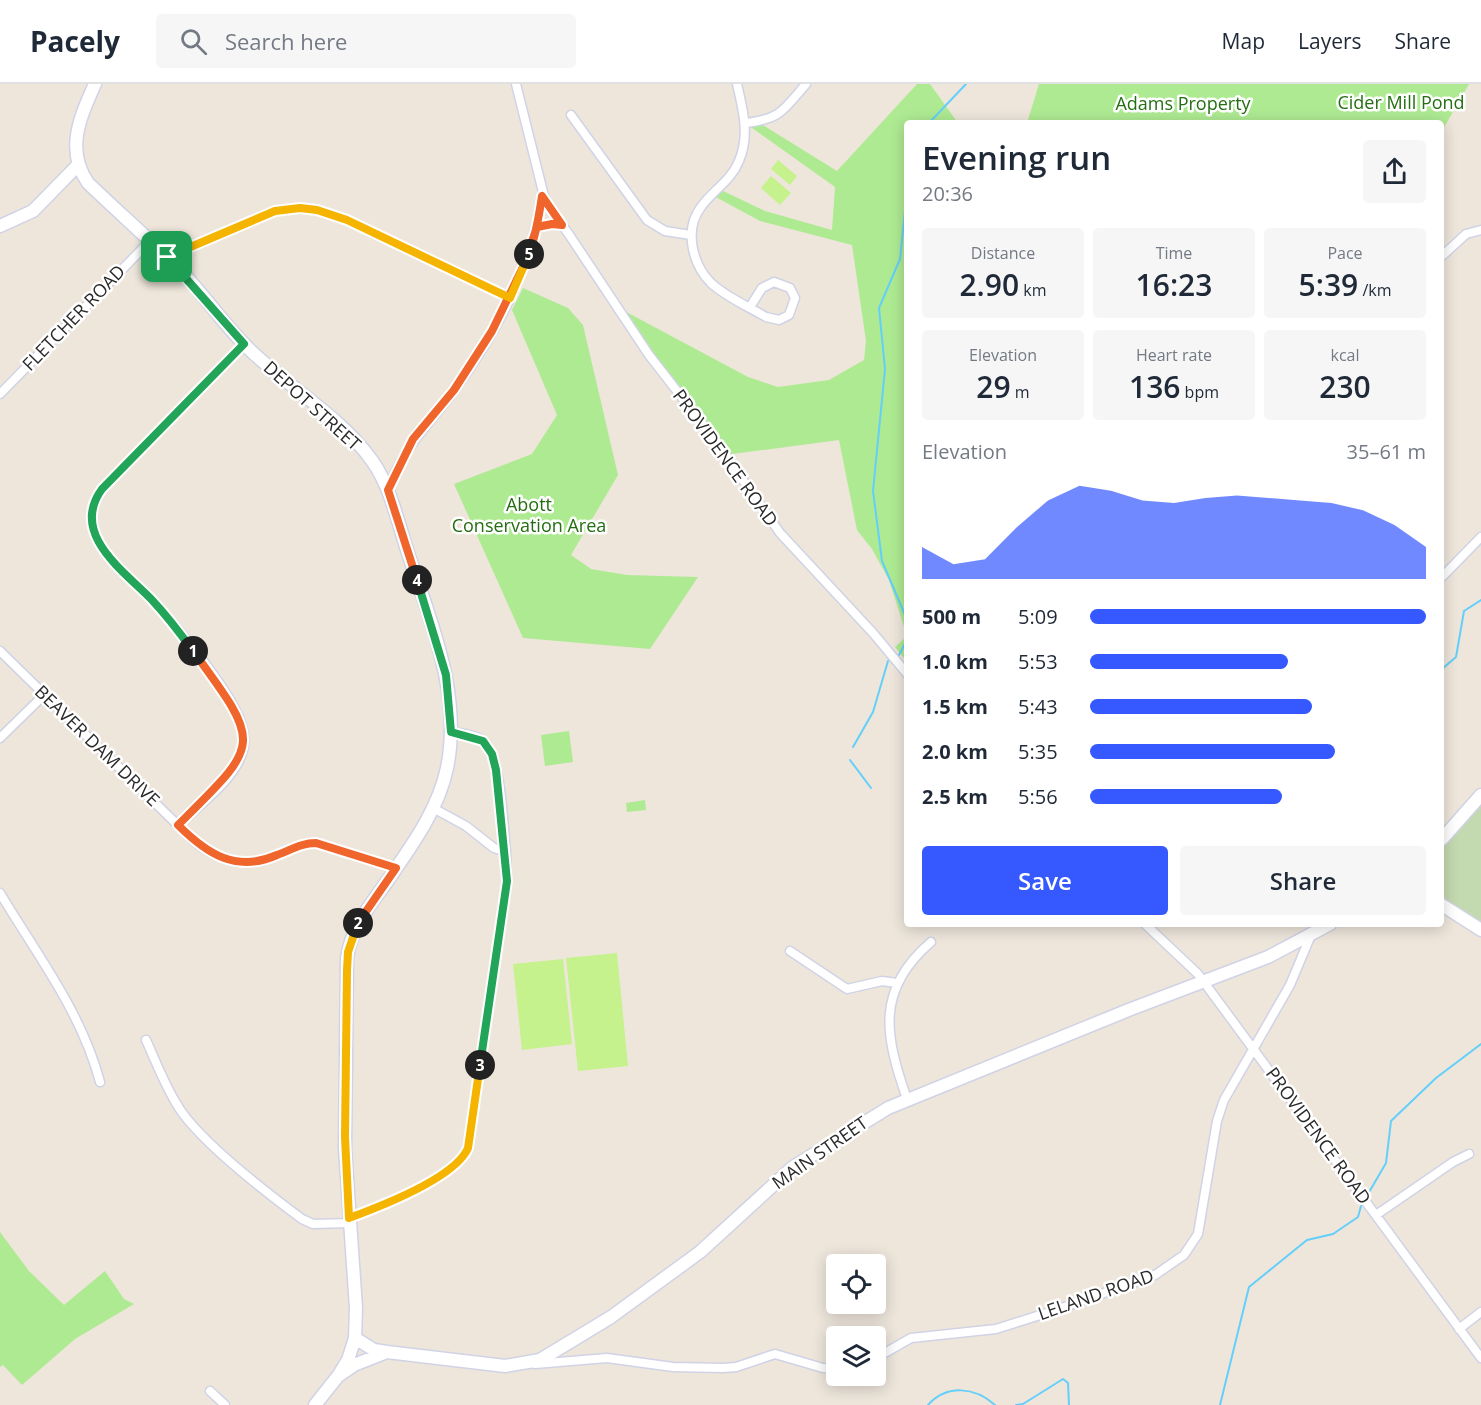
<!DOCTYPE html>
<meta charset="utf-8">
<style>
:root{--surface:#fff;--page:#f6f6f7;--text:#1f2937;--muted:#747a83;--line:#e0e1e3;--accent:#3658ff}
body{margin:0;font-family:"Open Sans",sans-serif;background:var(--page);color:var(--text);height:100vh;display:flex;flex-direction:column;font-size:22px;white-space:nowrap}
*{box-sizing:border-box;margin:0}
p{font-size:20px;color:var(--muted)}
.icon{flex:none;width:33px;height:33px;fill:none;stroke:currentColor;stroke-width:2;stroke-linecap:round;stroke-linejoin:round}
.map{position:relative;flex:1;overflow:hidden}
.drawer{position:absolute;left:904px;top:36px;width:540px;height:807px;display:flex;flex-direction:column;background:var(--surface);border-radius:6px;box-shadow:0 3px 15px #0003}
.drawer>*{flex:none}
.fabs{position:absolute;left:826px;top:1170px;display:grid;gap:12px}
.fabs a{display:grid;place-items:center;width:60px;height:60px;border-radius:6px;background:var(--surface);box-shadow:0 3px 15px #0003;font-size:30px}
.pin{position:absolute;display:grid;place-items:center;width:51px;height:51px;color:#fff;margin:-26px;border-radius:12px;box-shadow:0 3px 9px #0006}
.km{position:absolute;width:30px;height:30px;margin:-15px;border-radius:50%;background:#222;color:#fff;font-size:16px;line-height:30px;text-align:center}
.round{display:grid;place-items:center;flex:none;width:63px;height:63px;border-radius:6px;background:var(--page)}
.headline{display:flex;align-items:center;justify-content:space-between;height:102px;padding:0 18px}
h1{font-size:33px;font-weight:600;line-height:45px}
.stats{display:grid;grid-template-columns:repeat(3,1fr);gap:9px;height:102px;padding:6px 18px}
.stats div{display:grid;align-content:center;border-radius:6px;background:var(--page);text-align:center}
.stats b{font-size:30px;font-weight:600}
.stats small{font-size:16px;font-weight:400}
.stats p{font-size:16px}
.chart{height:168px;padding:12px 18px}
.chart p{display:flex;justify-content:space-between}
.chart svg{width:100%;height:108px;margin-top:6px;fill:var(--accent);opacity:.7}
.primary-button{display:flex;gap:12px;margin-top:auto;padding:12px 18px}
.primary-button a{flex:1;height:69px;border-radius:6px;background:var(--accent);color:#fff;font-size:24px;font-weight:600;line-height:69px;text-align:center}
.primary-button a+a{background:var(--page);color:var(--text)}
ul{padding:0 18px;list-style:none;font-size:20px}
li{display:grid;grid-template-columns:96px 72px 1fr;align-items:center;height:45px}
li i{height:15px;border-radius:8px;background:var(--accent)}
header{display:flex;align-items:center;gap:36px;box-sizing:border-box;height:84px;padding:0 30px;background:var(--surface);border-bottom:2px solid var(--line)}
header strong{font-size:28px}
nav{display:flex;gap:33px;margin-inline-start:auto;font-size:21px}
.search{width:420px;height:54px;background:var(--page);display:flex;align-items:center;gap:15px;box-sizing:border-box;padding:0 21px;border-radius:6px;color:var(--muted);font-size:22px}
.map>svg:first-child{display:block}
</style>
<header>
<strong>Pacely</strong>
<div class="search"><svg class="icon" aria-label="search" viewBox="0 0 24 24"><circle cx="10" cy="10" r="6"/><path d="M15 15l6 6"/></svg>Search here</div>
<nav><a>Map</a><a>Layers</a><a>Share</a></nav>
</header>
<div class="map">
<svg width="1481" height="1321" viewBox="0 0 1481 1321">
<rect width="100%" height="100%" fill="#eee6db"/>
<path fill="#aeea92" d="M917 0H930L958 39H908L907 578 895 563 907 552 889 496 872 465 857 446 839 356 725 371 617 223 748 293 778 303 829 296 864 276 866 257 852 161 760 137 712 111 719 105 765 127 832 146 835 103 745 39 758 38 837 87Z
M1039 0H1469L1442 47V39H1027Z
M523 204 568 224 583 241 618 391 571 471 591 485 627 491 698 493 650 565 523 554 454 400 532 370 557 331 512 226Z
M569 647 573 678 545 682 541 651Z
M645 716 646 726 627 728 626 719Z
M0 1148 29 1187 64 1221 105 1187 124 1215 134 1220 75 1255 22 1301 3 1281 0 1283Z"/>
<path fill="#c3d9b0" d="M1481 717V838L1449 819 1442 810V763Z"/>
<path fill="#c5f28c" d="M778 76 797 92 790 101 771 85Z
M771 92 791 109 780 121 761 104Z
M617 869 628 982 578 987 566 874Z
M563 875 572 960 522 966 513 880Z"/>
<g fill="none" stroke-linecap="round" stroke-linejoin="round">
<path stroke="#63cffa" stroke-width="2" d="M929 39 966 0
M908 98 900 175 879 224 885 285 873 407 882 477 908 538
M899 571 908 554
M1442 585 1456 573 1464 527 1481 516
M853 663 873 628 888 577
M850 676 871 704
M1368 1110 1386 1079 1391 1037 1436 994 1481 960
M928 1321C947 1300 975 1303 995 1321
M1016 1321 1023 1320 1063 1295 1068 1299 1069 1321
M1220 1321 1249 1203 1307 1156 1333 1150 1358 1133 1361 1122"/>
<g stroke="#d0d3e5" stroke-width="11">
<path id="street" d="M516 0 546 120 568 149 649 271 715 356 780 449 873 549 908 591
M737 0C743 26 750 51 739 77 731 97 713 106 701 123 684 145 692 180 711 199 726 213 749 223 766 233L779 236 789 231 795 214 790 204 774 198 762 204 750 223
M571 31 647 136 665 147 691 151
M745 39C782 35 784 25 806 0
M537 143 552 140 562 141
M1442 172 1466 150 1481 146
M167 173 275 127 300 124 317 126 347 136 510 214
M0 310 149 158
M388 407C401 365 428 342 453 308 495 251 532 184 541 114
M1442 493 1481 453
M0 567 194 757C219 778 247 784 277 771 290 766 301 759 317 759L396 784
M451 648C461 649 473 650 482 656 502 671 503 743 506 768
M0 654 44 611
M178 741C199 721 236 695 243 666 245 657 244 648 241 639 231 607 177 543 153 517 125 488 69 451 102 405L244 260
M0 809C37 871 81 927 100 998
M1145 840 1198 890 1481 1274
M790 867 847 905 882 897 897 899
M146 956C157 980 166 1005 181 1027 205 1061 267 1109 302 1135L313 1140 350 1139
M907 1015C885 952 875 906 931 858
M1376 1131 1453 1078 1469 1070
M349 1134C379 1123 455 1094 468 1063L507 797 506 768 494 764 466 742 433 724
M1459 1245 1481 1228
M876 1274 911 1254 996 1245 1056 1226 1155 1191 1184 1171 1198 1150 1217 1037 1224 1016 1290 901 1311 851
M535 1280 607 1274 673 1283 723 1284 736 1283 775 1270 823 1284 837 1285
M210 1307 225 1321"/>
</g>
<g stroke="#d0d3e5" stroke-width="15">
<path id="secondary" d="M95 0C80 33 65 66 88 99 114 124 141 148 167 173 196 199 217 233 245 261 285 302 339 330 373 378 391 404 398 439 408 469 431 538 462 611 447 684 438 727 410 764 386 799 369 822 351 845 347 874L345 1064 356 1224 355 1254 374 1266 387 1268
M0 142 33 127 77 82
M1442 755 1481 711
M1442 821 1481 846
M340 1289 348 1276 355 1254
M315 1321 338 1292 354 1281 387 1268 505 1282 540 1276 611 1233 700 1168 793 1083 888 1024 1131 925 1268 873 1330 840"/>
</g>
<use href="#street" stroke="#fff" stroke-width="8"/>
<use href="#secondary" stroke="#fff" stroke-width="12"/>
</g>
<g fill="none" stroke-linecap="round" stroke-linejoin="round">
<g stroke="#fff" stroke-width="12">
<path id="split-1" d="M167 173 244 260 102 405C69 450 124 487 152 516 167 532 180 549 193 567"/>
</g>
<g stroke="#fff" stroke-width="12">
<path id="split-2" d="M193 567C263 662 261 659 178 741 207 770 236 789 277 771 291 766 301 759 316 759L396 784 358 839"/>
</g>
<g stroke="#fff" stroke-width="12">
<path id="split-3" d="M358 839 348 868 347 886 345 1053 349 1134C379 1123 455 1094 468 1064L480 981"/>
</g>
<g stroke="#fff" stroke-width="12">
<path id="split-4" d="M417 496 446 591 451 648 483 657 492 670 496 686 507 797 480 981"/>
</g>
<g stroke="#fff" stroke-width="12">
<path id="split-5" d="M417 496 388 406 413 355 454 306 492 247 524 181 537 143 552 140 562 141 542 112C539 132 536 151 529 170"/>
</g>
<g stroke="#fff" stroke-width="12">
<path id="split-6" d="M167 173 275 127 300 124 317 126 347 136 510 214 529 170"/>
</g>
<use href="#split-1" stroke="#22a559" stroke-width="8"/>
<use href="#split-2" stroke="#f0652b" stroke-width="8"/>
<use href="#split-3" stroke="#f5b400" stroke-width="8"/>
<use href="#split-4" stroke="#22a559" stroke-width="8"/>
<use href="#split-5" stroke="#f0652b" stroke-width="8"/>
<use href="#split-6" stroke="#f5b400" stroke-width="8"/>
</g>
<g text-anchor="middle" stroke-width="5" stroke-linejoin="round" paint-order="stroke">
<g font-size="18" fill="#246e13" stroke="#fff">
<text x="1401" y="25">Cider Mill Pond</text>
<text x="1183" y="26">Adams Property</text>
<text x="529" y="427">Abott<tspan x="529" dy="21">Conservation Area</tspan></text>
</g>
<g font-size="18" fill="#2a2a2a" stroke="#fff">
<text transform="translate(74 234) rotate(-46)" y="6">FLETCHER ROAD</text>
<text transform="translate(312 322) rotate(42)" y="6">DEPOT STREET</text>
<text transform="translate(725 374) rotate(54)" y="6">PROVIDENCE ROAD</text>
<text transform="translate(97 662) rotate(44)" y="6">BEAVER DAM DRIVE</text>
<text transform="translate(1318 1052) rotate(54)" y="6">PROVIDENCE ROAD</text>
<text transform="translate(820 1069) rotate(-35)" y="6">MAIN STREET</text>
<text transform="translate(1096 1211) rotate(-19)" y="6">LELAND ROAD</text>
</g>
</g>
</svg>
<div class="fabs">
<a><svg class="icon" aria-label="locate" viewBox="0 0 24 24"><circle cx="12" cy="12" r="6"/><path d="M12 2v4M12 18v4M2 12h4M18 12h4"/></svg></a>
<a><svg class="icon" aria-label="layers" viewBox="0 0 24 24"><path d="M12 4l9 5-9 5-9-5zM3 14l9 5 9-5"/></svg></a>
</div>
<div class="pin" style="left:167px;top:173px;background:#1e9e55"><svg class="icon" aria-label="arrive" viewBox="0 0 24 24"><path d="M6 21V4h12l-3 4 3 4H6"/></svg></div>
<b class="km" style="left:193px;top:567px">1</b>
<b class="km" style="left:358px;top:839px">2</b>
<b class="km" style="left:480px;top:981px">3</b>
<b class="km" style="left:417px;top:496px">4</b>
<b class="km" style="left:529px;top:170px">5</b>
<section class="drawer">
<div class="headline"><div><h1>Evening run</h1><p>20:36</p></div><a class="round"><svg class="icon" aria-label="share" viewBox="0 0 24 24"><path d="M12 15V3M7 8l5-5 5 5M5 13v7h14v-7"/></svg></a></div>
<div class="stats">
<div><p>Distance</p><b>2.90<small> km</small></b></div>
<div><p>Time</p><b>16:23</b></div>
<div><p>Pace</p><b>5:39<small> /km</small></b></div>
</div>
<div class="stats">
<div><p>Elevation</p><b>29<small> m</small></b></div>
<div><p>Heart rate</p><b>136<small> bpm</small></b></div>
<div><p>kcal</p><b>230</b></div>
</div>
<div class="chart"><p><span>Elevation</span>35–61 m</p>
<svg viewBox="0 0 160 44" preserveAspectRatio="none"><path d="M0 44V31L10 38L20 36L30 23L40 12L50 6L60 8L70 12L80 13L90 11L100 10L110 11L120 12L130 13L140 16L150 22L160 31V44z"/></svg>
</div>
<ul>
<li><b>500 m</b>5:09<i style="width:100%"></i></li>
<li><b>1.0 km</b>5:53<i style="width:59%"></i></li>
<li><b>1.5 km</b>5:43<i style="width:66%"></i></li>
<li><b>2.0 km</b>5:35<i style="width:73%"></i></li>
<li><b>2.5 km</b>5:56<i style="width:57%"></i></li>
</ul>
<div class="primary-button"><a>Save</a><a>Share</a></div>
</section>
</div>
